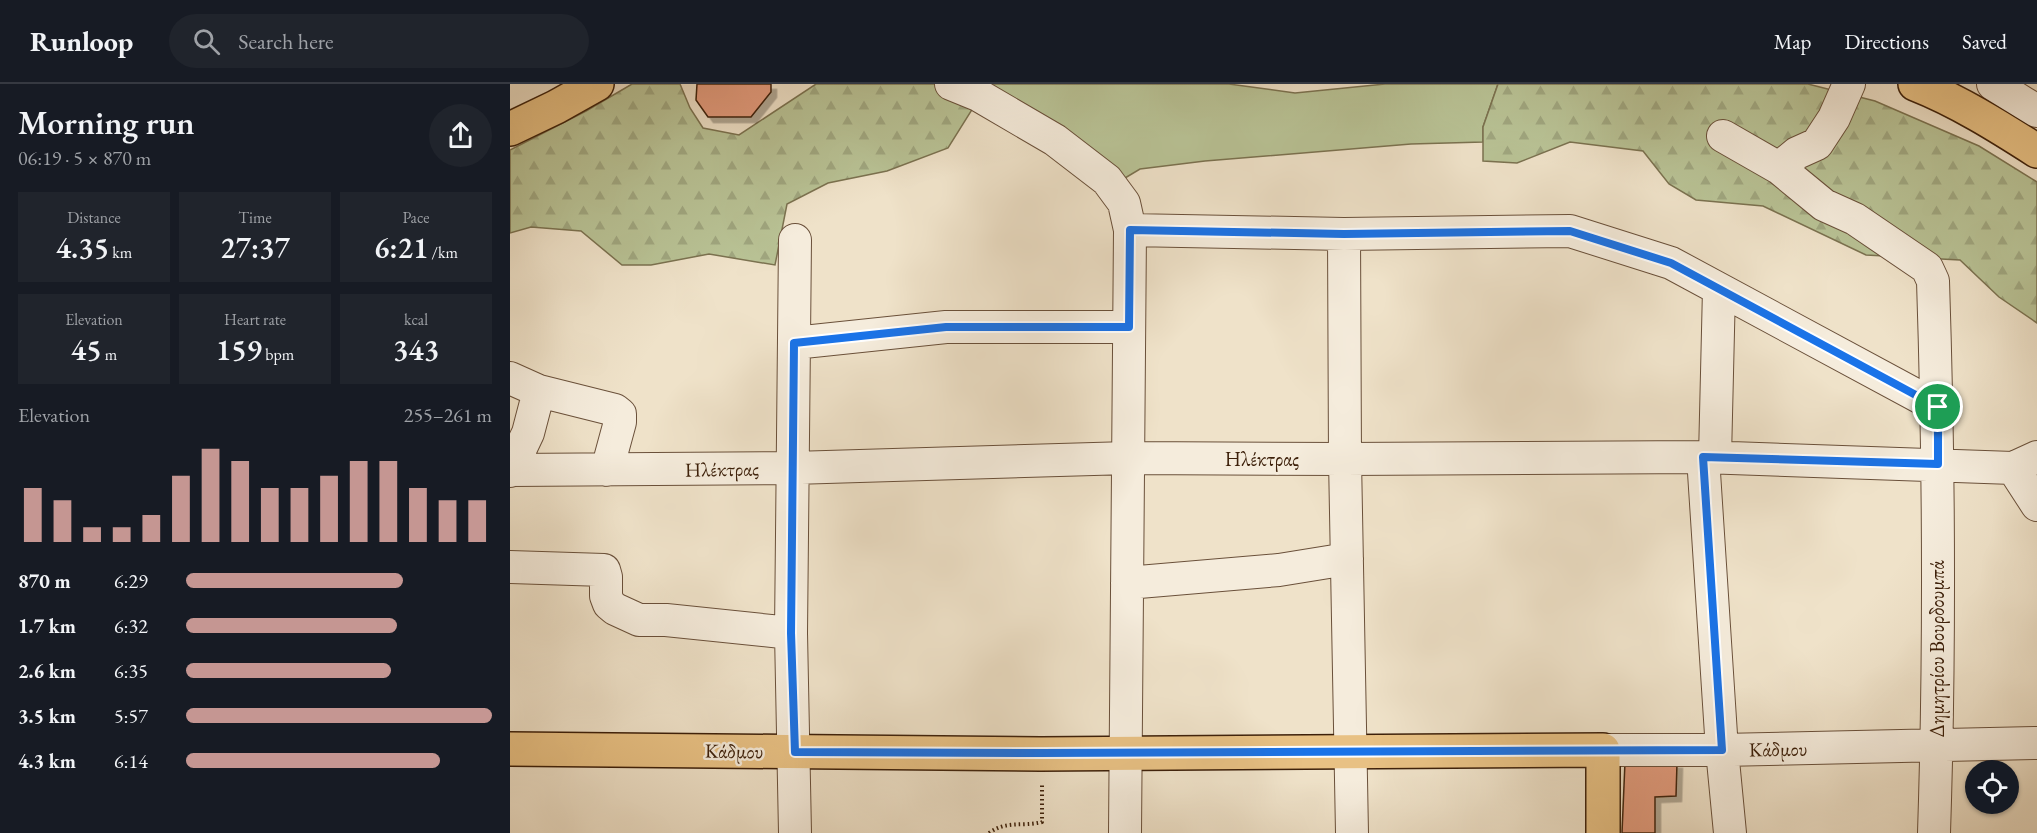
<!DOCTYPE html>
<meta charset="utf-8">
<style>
:root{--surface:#171b24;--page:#20242c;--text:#f1f3f6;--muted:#9ea1a6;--line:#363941;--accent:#c59692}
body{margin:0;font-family:"EB Garamond",serif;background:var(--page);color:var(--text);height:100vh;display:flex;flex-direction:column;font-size:22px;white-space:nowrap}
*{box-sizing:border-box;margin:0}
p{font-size:20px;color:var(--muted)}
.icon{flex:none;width:33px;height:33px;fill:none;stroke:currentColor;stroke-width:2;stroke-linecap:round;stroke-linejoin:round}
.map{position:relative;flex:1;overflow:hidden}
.drawer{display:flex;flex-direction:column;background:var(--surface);width:510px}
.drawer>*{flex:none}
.tools{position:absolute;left:1455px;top:676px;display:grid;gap:12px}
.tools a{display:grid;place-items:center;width:54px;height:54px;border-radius:50%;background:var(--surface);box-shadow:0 2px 4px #0004;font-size:30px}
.pin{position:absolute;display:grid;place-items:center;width:51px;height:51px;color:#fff;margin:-26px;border:3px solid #fff;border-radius:50%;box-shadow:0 2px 6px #0007}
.round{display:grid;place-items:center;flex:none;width:63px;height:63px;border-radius:32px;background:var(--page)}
.headline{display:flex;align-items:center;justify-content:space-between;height:102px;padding:0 18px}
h1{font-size:33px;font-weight:600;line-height:45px}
.metrics{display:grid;grid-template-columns:repeat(3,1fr);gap:9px;height:102px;padding:6px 18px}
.metrics div{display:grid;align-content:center;border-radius:0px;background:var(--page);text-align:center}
.metrics b{font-size:30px;font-weight:600}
.metrics small{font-size:16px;font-weight:400}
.metrics p{font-size:16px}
.chart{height:168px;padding:12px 18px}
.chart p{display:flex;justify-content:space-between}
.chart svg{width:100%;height:108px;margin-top:6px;stroke:var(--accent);stroke-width:6}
ul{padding:0 18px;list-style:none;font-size:20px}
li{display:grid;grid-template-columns:96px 72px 1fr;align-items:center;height:45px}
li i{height:15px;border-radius:8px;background:var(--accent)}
header{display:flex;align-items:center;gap:36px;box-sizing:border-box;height:84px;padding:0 30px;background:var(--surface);border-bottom:2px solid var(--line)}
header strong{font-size:28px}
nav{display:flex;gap:33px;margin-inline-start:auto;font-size:21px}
.search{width:420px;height:54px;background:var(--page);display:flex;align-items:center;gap:15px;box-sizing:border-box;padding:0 21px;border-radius:33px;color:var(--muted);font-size:22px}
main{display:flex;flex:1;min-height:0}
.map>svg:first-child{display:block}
</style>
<header>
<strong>Runloop</strong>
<div class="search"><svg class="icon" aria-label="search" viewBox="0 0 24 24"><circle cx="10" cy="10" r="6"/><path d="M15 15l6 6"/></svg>Search here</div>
<nav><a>Map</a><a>Directions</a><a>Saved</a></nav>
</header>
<main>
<section class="drawer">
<div class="headline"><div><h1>Morning run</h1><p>06:19 · 5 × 870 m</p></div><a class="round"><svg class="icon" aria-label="share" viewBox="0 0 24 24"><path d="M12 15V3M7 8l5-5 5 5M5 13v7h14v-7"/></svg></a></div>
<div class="metrics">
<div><p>Distance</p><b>4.35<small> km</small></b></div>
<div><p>Time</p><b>27:37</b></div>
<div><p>Pace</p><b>6:21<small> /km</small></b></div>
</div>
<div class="metrics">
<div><p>Elevation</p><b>45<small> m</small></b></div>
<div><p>Heart rate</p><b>159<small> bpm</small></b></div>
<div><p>kcal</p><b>343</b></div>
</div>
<div class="chart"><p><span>Elevation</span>255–261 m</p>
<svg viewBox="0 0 160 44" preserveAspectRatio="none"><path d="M5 44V22M15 44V27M25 44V38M35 44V38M45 44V33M55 44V17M65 44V6M75 44V11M85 44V22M95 44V22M105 44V17M115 44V11M125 44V11M135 44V22M145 44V27M155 44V27"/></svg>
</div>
<ul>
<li><b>870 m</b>6:29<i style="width:71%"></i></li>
<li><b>1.7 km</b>6:32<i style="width:69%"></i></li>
<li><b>2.6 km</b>6:35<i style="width:67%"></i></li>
<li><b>3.5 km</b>5:57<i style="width:100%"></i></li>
<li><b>4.3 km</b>6:14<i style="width:83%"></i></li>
</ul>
</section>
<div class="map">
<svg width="1527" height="749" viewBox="0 0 1527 749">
<defs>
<pattern id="forest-firs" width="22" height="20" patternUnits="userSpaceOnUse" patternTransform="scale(1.5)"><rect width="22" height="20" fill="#b9c396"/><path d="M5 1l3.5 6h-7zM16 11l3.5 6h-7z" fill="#a0a780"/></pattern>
<filter id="shadow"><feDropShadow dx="5.5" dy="5.5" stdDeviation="0" flood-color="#0004"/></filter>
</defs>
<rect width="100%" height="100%" fill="#efe2c9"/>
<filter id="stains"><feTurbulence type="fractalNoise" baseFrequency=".00333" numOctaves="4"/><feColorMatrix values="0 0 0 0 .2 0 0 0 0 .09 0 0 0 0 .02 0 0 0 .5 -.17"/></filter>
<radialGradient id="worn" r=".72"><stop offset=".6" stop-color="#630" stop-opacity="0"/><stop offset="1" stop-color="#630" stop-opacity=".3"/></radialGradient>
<path fill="#b9c396" stroke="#7b7250" stroke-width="1.5" d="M479 0H719L785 9 875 0H988L973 43V58L901 60 695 77 630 85 610 97Z"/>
<path fill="url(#forest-firs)" stroke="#7b7250" stroke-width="1.5" d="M122 0H170L180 24 193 44 229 51 306 0H478L438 64 377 87 318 99 277 120 265 181 199 170 141 181H112L71 147 21 143 0 149V66L76 27Z
M988 0H1298L1365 17 1469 62 1527 98V239L1489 213 1450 176 1356 171 1253 122 1186 116 1159 100 1133 67 1060 58 1007 79 973 77V43Z"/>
<path fill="#e49c7e" stroke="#3d200a" stroke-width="1.5" filter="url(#shadow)" d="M187 0H261V8L241 33H198L186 16Z
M1115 678 1167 679 1166 712 1145 713V749H1112Z"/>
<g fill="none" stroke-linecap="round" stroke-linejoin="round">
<g stroke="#6a503a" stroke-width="34">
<path id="minor" d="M441 0 468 11 545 56 597 96 614 119 620 146 615 749
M1483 0 1527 27
M1213 52 1269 84 1314 121 1345 135 1417 184 1423 197C1429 381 1430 565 1424 749
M1269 84 1287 69 1307 60 1324 34 1339 0
M620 146 834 150 1060 147 1161 179 1428 323
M834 150 835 375 842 749
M285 156 281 549 285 749
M284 259 436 243H619
M0 294 29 307 105 326 110 330V338L97 386
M1193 373 1212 666 1220 749
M1205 373 1209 205
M1503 384 1527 421
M0 386 283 384 618 374 835 375 1193 373 1503 384 1527 373
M0 387 18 349 29 307
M0 483 94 486 96 493V512L99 520 105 525 129 536H156L281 549
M617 499 769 486 837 475
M1093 666H1212L1527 659"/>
</g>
<g stroke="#3d200a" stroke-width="36">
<path id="major" d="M1405 0C1448 17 1488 42 1527 67
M0 45 46 23 87 0
M0 665 531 670 1093 666V749"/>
</g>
<path stroke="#3d200a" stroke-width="4" stroke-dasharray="1.5 3" stroke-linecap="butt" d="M479 749C497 736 512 743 532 738V699"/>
<use href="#minor" stroke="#f5ecdc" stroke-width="32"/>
<use href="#major" stroke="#e8c184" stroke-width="33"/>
</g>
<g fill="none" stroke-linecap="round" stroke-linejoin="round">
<g stroke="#fff" stroke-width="12">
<path id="route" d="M620 146 834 150 1060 147 1161 179 1428 323V380L1193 373 1212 666 531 669 285 668 281 549 284 259 436 243H619Z"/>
</g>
<use href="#route" stroke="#1a73e8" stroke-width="8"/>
</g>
<g text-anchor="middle" stroke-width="5" stroke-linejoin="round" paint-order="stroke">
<g font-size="20" fill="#3d200a" stroke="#f5ecdc">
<text x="752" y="382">Ηλέκτρας</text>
<text transform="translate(212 385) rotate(-1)" y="7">Ηλέκτρας</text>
<text transform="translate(1427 565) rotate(-90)" y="7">Δημητρίου Βουρδουμπά</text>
<text transform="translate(1268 665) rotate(-1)" y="7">Κάδμου</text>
<text transform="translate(224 667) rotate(1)" y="7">Κάδμου</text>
</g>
</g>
<rect width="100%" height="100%" filter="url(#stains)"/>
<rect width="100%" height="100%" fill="url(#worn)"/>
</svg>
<div class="tools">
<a><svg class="icon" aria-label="locate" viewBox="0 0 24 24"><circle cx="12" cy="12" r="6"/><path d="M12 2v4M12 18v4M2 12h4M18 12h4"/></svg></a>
</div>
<div class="pin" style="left:1428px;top:323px;background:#1e9e55"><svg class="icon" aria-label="arrive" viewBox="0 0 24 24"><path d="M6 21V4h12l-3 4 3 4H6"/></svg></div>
</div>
</main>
